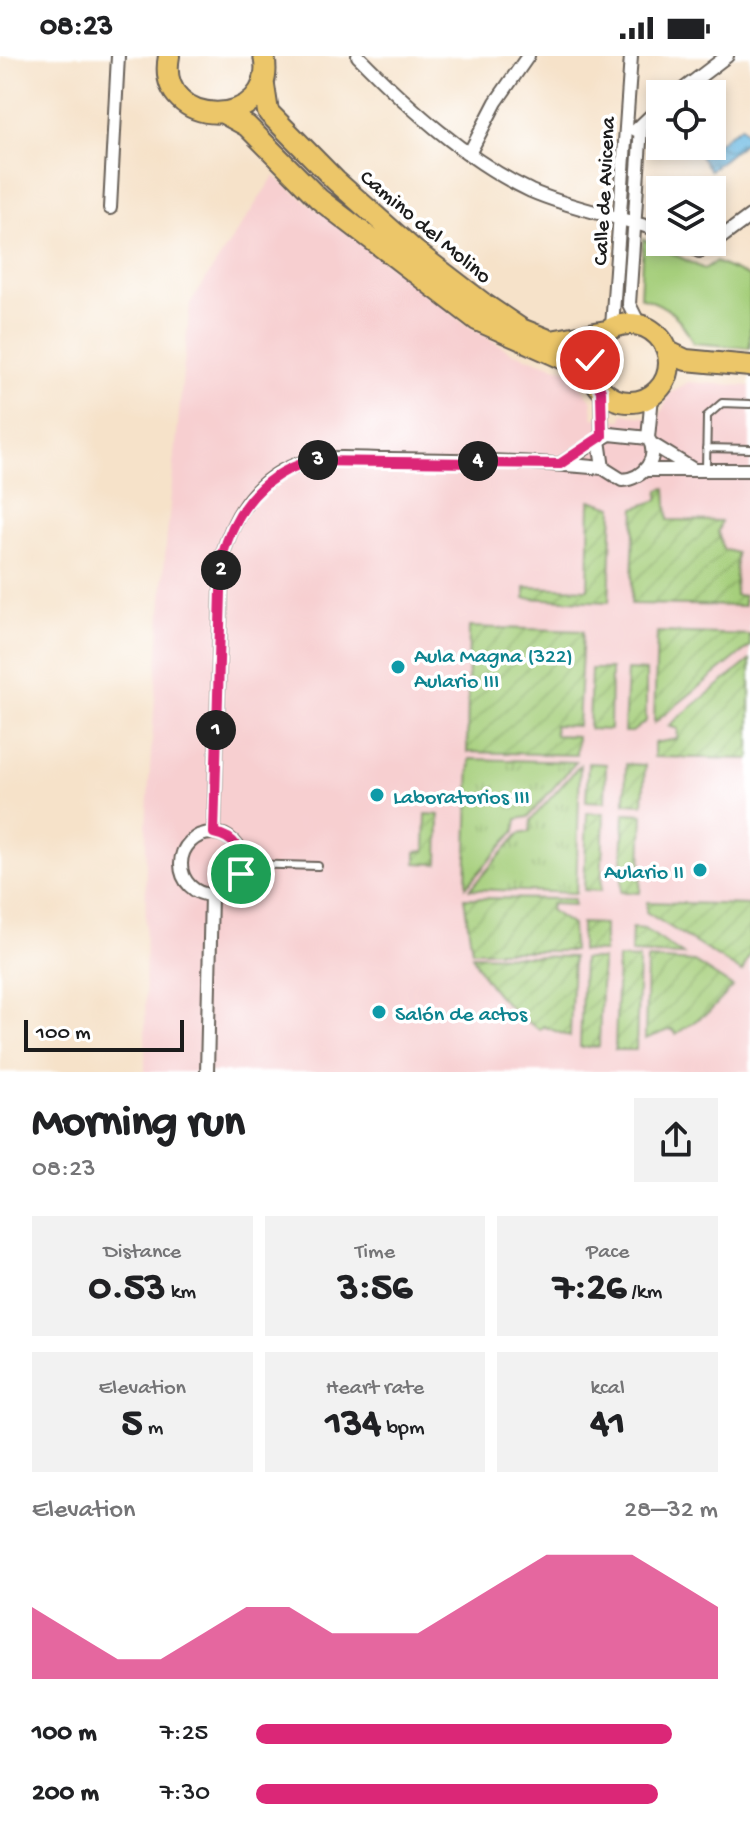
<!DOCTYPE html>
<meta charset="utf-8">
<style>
:root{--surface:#fff;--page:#f2f2f2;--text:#202124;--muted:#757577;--accent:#db2777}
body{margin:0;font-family:"Gochi Hand",sans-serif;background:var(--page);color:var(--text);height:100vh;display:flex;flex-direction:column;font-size:30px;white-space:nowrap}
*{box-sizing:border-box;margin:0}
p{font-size:26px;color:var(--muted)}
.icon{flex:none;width:44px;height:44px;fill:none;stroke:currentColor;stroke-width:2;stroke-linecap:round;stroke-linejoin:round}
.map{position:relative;height:1016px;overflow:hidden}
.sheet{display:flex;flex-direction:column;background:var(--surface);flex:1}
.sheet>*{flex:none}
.controls{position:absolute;left:646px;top:24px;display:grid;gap:16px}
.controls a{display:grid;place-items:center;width:80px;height:80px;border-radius:0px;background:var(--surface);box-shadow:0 4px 12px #0003;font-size:40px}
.scale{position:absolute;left:24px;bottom:20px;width:160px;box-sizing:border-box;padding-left:8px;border:4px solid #1c1c1c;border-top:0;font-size:22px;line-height:28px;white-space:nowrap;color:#1c1c1c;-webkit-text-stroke:6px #fff;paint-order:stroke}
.pin{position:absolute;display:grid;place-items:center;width:68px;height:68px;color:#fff;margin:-34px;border:4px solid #fff;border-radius:50%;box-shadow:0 2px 8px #0007}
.km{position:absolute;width:40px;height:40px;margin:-20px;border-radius:50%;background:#222;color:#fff;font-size:22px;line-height:40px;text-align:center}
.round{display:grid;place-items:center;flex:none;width:84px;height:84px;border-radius:0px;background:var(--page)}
.head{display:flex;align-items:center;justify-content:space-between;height:136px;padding:0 32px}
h1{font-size:44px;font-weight:800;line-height:60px}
.figures{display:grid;grid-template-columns:repeat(3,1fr);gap:12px;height:136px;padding:8px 32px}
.figures div{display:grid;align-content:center;border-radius:0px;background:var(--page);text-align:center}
.figures b{font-size:40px;font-weight:800}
.figures small{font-size:22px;font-weight:400}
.figures p{font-size:22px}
.chart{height:224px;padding:16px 32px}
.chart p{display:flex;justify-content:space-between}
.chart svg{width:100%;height:144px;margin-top:8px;fill:var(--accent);opacity:.7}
ul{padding:0 32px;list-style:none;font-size:26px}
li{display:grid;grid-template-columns:128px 96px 1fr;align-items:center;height:60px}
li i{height:20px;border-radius:10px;background:var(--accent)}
.status{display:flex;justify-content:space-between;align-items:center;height:56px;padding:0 40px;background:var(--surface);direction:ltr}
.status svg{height:22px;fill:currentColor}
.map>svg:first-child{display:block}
</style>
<div class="status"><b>08:23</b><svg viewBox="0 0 49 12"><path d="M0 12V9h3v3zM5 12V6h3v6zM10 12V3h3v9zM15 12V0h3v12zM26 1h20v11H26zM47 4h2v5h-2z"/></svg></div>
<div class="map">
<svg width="750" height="1016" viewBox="0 0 750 1016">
<defs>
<pattern id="grass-tufts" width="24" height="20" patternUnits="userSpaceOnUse" patternTransform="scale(2)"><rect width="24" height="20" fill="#a6cf7b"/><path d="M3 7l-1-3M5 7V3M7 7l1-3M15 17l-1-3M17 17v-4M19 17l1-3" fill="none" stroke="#8eb16a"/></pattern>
<pattern id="garden-furrows" width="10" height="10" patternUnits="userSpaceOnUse" patternTransform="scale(2)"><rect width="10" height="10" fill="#a6cf7b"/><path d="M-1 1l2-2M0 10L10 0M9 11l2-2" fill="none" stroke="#8eb16a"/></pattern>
<pattern id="water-waves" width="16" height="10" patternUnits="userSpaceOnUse" patternTransform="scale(2)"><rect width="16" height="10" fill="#67b8e2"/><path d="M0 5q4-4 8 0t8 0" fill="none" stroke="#5495b6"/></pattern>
</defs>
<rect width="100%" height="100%" fill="#fff"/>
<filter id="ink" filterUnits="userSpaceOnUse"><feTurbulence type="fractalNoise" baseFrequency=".0125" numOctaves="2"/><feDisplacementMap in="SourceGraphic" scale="16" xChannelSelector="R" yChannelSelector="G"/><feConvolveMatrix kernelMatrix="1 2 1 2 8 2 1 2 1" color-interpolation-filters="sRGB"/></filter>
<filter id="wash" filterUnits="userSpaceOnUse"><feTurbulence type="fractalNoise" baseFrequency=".006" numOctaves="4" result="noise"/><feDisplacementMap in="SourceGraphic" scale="32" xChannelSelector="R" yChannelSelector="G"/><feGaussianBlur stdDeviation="1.8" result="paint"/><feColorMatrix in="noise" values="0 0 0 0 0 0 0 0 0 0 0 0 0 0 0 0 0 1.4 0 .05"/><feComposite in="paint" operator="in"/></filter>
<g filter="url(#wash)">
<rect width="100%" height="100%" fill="#f6e2c9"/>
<path fill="#f7cfd0" d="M274 120 462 266 511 296 570 315 592 345 593 362 622 364 623 358 658 363 669 338 688 326 750 330V1016H145L146 769 165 499 190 247Z"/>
<path fill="url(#grass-tufts)" stroke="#61764c" stroke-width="2" d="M470 703 576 706 528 761 517 763 515 775 466 831Z
M580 709 576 837 470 833 519 778 530 776 531 764Z"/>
<path fill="#a6cf7b" stroke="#61764c" stroke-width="2" d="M643 183 704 213 715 206 750 221V292L693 287C681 261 668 249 640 241Z"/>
<path fill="url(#garden-furrows)" stroke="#61764c" stroke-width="2" d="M666 432 668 464 721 465 718 476 723 493 736 497 735 539 744 540V550L631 548 635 452 658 444 659 434Z
M590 444 613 451 609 546 525 542V531L588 533Z
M469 571 583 575 578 670 554 669 555 679 577 680 576 699 467 696Z
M657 576 750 579V590L654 667Z
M750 604V703L654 701V687L677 683 678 673 668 670Z
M591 613H611L610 674 589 673Z
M627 614 646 615V665L632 676H624Z
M588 707 606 708 605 746 586 745Z
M626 708 645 709 643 748 625 747Z
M587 757H604L601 835 584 834Z
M624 757 643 758 640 837 621 836Z
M426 758 439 759 438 808 416 807V796L425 795Z
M464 842 574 843V849L551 848 550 854 572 869 573 895H472Z
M647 846 750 849V898L742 916 646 856Z
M581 867 604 868V896L581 895Z
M632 872 645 873 683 899 631 897Z
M472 899 573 901 570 981 543 970 540 974C509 955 487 932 472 899Z
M618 902 639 903 636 994H615Z
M583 903H602L599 991H580Z
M647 903 694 906 733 931 710 955 676 978 672 973 645 983Z"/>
<path fill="url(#water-waves)" stroke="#426a7f" stroke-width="2" d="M741 70 750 82 710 114 700 100Z"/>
</g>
<g filter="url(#ink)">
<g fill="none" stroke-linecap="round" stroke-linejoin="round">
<g stroke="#686159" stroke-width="10">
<path id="lane" d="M706 392 750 393
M706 413 707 360 722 347 750 348
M243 808 318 810"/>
</g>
<g stroke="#686159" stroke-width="16">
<path id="street" d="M358 0C407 50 467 105 531 135 572 153 618 160 660 175
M677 38 727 0
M636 74 660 51
M470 96 496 46 528 0
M110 152 118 0
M682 186 699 195 707 192 750 160
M639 268 629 248 641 70
M612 271 631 0
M601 335 602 380
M610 378 648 382C661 402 643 423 622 424L603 412 599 384Z
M648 382 652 340
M652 388 691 412
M560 408 599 384
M646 414H750
M214 777 222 501C233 461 255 424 296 409 324 398 358 403 388 403 459 404 532 405 603 412
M181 808a31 31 0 1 1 62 0a31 31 0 1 1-62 0Z
M207 1016 211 839"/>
</g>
<g stroke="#686159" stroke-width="24">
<path id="primary" d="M169 0C154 76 280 75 264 0
M263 23 268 56 336 125 415 195 484 248 521 273 551 285 606 275
M225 58 247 70 319 143 477 264 591 315
M591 307a39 39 0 1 1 78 0a39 39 0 1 1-78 0Z
M667 295 686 304 750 310"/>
</g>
<use href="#lane" stroke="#fff" stroke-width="6"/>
<use href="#street" stroke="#fff" stroke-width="12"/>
<use href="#primary" stroke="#ecc669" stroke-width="20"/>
</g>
</g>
<g fill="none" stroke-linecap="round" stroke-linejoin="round" filter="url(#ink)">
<g stroke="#fff" stroke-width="16">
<path id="route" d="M241 818C245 796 235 781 214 777L222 501C235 454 262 419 310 405L560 408 602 380 601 335 591 315 590 304"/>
</g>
<use href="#route" stroke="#db2777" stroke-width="10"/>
</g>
<g fill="#0f9aa8" stroke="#fff" stroke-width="3">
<circle cx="398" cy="611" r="8"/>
<circle cx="377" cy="739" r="8"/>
<circle cx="700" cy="814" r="8"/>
<circle cx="379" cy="956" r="8"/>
</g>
<g text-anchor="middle" stroke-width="7" stroke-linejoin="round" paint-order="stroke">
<g font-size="22" fill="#1c1c1c" stroke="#fff">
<text transform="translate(602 135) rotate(-87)" y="8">Calle de Avicena</text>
<text transform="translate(427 169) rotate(40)" y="8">Camino del Molino</text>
</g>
<g font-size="22" fill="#0d838f" stroke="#fff" text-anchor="start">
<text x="414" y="606">Aula Magna (322)<tspan x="414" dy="25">Aulario III</tspan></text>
<text x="393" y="747">Laboratorios III</text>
<text x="684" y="822" text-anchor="end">Aulario II</text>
<text x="395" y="964">Salón de actos</text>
</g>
</g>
</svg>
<div class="controls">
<a><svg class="icon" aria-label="locate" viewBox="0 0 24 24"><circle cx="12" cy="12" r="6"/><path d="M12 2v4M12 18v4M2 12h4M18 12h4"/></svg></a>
<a><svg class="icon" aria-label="layers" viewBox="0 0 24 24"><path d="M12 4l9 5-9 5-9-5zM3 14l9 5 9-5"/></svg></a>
</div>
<div class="scale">100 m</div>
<div class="pin" style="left:241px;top:818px;background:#1e9e55"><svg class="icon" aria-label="arrive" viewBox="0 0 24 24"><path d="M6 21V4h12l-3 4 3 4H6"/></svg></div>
<div class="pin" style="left:590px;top:304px;background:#d93025"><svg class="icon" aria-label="check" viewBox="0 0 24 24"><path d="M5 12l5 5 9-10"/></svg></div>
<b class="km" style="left:216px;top:674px">1</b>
<b class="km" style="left:221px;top:514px">2</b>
<b class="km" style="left:318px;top:404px">3</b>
<b class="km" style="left:478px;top:405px">4</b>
</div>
<section class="sheet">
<div class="head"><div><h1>Morning run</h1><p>08:23</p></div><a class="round"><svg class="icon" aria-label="share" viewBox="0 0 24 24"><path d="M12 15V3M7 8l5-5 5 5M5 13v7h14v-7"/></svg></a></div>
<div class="figures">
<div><p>Distance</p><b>0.53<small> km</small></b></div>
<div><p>Time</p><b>3:56</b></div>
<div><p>Pace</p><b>7:26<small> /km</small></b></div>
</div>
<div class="figures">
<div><p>Elevation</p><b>5<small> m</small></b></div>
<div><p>Heart rate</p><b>134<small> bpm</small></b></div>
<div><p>kcal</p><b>41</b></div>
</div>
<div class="chart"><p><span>Elevation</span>28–32 m</p>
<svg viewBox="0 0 160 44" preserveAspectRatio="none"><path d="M0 44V22L10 30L20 38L30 38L40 30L50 22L60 22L70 30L80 30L90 30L100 22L110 14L120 6L130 6L140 6L150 14L160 22V44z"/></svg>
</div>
<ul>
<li><b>100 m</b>7:25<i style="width:90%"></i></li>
<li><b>200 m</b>7:30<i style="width:87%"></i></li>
</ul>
</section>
